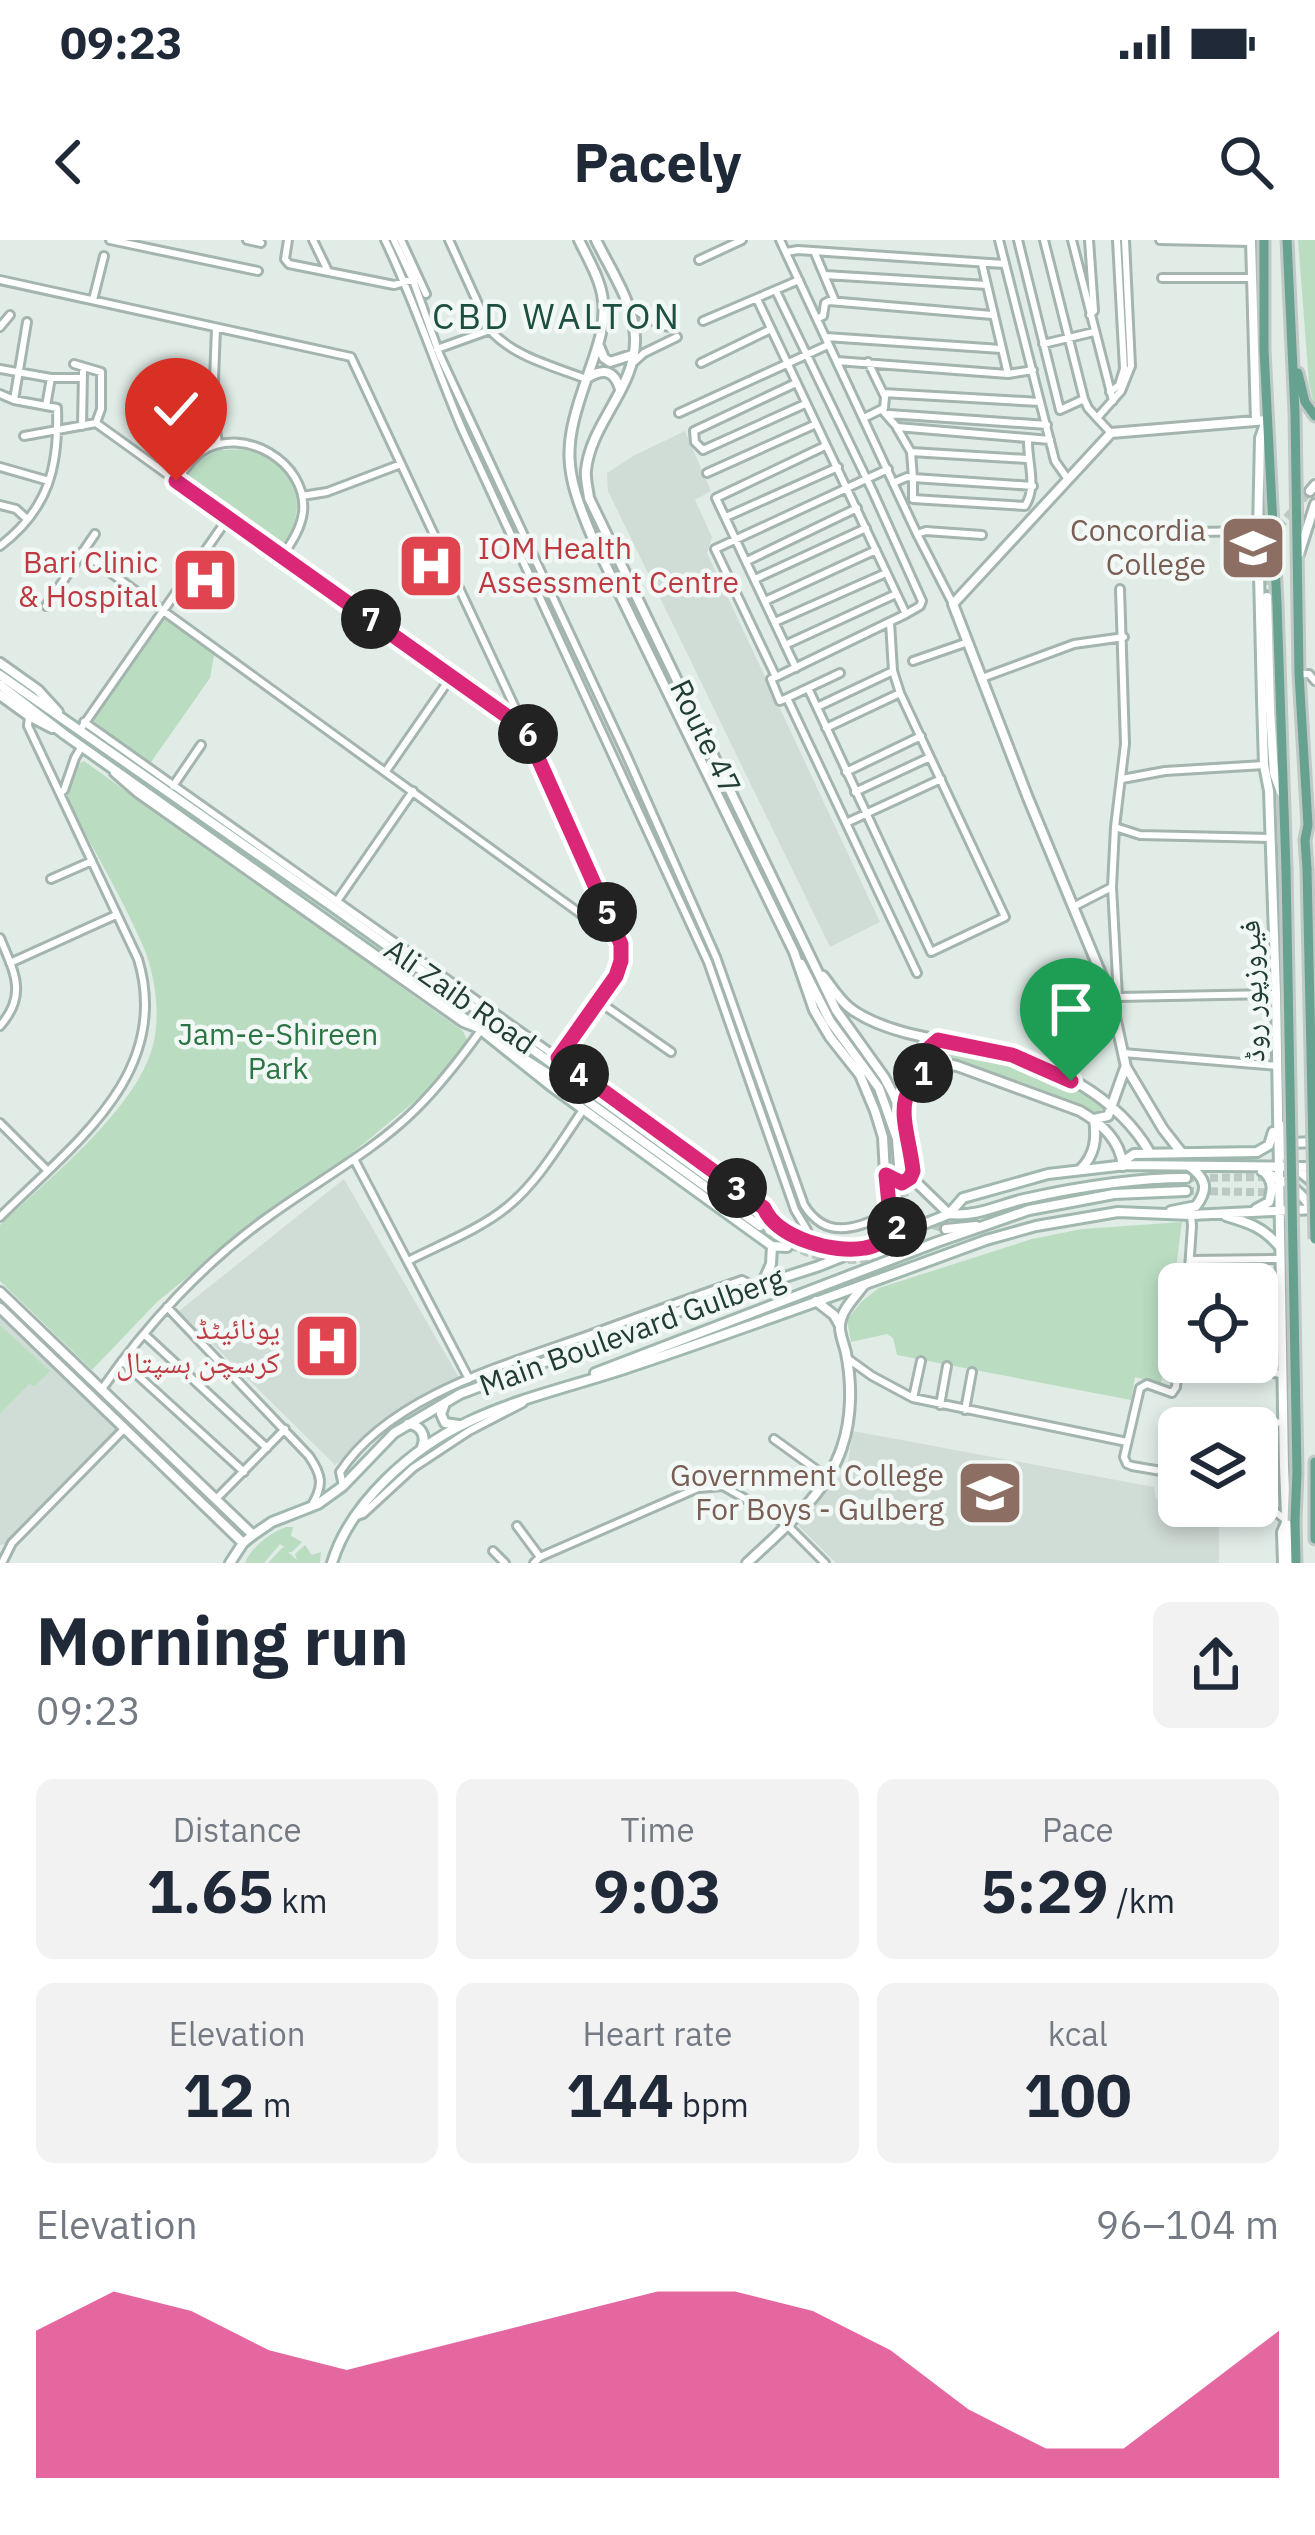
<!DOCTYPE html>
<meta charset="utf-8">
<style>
:root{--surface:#fff;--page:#f2f2f3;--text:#1f2937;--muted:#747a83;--accent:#db2777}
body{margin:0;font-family:"IBM Plex Sans","Noto Naskh Arabic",sans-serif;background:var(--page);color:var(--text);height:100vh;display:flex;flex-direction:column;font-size:45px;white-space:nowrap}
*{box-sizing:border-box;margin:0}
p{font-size:39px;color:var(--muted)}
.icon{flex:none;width:66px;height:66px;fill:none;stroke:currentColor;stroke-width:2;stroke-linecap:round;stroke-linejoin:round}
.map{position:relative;height:1323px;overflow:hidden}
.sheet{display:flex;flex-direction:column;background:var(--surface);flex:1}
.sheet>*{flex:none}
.buttons{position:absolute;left:1158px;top:1023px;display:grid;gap:24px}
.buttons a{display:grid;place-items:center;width:120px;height:120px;border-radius:18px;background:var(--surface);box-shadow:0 6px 18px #0003;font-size:60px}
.pin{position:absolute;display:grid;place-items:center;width:102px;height:102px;color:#fff;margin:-123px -51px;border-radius:50% 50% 50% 0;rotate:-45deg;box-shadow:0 0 12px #0007}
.pin .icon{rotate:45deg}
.km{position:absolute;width:60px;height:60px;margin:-30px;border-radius:50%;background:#222;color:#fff;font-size:33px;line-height:60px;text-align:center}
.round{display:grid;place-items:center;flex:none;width:126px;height:126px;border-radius:18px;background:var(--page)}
.headline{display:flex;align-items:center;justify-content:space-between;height:204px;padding:0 36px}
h1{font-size:66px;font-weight:800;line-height:90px}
.metrics{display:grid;grid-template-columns:repeat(3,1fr);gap:18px;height:204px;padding:12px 36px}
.metrics div{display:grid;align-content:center;border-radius:18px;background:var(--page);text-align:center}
.metrics b{font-size:60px;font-weight:800}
.metrics small{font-size:33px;font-weight:400}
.metrics p{font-size:33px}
.chart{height:336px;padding:24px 36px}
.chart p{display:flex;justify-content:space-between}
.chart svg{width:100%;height:216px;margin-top:12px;fill:var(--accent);opacity:.7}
.status{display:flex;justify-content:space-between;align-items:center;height:84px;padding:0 60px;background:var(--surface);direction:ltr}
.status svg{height:33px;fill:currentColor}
header{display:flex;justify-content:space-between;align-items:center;height:156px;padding:0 36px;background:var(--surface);font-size:54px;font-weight:800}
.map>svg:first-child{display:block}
</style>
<div class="status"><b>09:23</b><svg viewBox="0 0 49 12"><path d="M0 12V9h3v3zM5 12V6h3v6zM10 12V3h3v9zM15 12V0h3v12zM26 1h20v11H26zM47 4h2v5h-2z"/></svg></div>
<header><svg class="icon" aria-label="back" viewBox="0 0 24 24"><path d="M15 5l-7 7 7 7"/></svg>Pacely<svg class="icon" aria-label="search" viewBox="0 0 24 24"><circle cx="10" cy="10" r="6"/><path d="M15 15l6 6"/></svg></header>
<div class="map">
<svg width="1315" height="1323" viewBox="0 0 1315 1323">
<rect width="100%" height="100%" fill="#e1ece7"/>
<path fill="#d0dcd6" d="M685 191 711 251 695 260 712 297 707 313 880 682 830 707 608 251 607 233 635 215Z
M344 939 461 1141 408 1165 377 1188 335 1225 179 1071Z
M0 1069 125 1188 12 1303 0 1305Z
M853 1191 1154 1247 1156 1259 1179 1263V1266L1219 1270V1323H836L798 1285 847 1228Z"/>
<path fill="#baddc2" d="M1298 0H1315V169L1309 143Z
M219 210C231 210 245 208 257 212 300 226 308 273 282 306L185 237 202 219Z
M162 372 215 410 210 438 147 528 85 482Z
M84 521 463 791 468 802 426 852 339 924 261 977 157 1062 92 1130 0 1041V985C47 940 137 869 153 805 161 775 155 734 143 706 121 655 92 607 66 558L80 523Z
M938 800 1031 821 1111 865 1101 880 933 819 931 806Z
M1182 982 1161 1144 1135 1137 1131 1160 897 1115 893 1098 887 1094 851 1102 847 1080 861 1062 879 1048 1032 999 1082 989Z
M0 1085 50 1131 35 1146 29 1144 0 1174Z
M286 1287H293L291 1296 302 1302 292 1312H288L297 1320 295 1314 305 1305 312 1315 321 1312 320 1323H268L283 1307 286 1308 280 1304 264 1323H245C251 1307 270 1293 286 1287Z"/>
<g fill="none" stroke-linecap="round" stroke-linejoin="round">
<path stroke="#bbc9c3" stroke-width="8" stroke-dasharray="8 4" stroke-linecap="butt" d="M1267 357C1266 295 1270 297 1310 251
M899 926C902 959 910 981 946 989"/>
<path stroke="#bbc9c3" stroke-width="8" stroke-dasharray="8 4" stroke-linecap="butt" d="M1186 938 1274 937
M1186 951 1315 953
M760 986C801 1013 823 1025 874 1018"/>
<g stroke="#a4b4ae" stroke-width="12">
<path id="minor" d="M110 0 258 31
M247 0 261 3
M288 0 285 19 289 24 394 45 418 38
M313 0 327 29
M385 0C415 62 436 128 463 191L708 722 795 970 807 990 808 998
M394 0 413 40 440 116 626 514 716 717 804 965C827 1002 857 987 890 974
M401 0 426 54
M449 0 490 90C514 117 553 126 586 139
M780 0 917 294 953 364
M999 0 1055 221 1067 238
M1018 0 1060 170 1084 159
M1044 0 1084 159 1088 168 1097 178
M1072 0 1113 161
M1089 0 1094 71 1090 75
M1160 0 1250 2
M814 11 835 61
M786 12 798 10 1004 24
M699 20 742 0
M982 24 1008 134
M825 35 987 45
M1162 38H1253
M0 40 351 117 525 489 621 703V721L616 736 558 818
M776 51 873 252 922 361 920 366 906 374 776 437
M757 59 906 374
M93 60 104 16
M630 67 662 86 673 87
M818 78 823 76 825 63 829 61 992 75
M703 81 799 40
M0 87 10 75
M216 88 213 166 218 204
M826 97 1001 109
M1043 104 1094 92
M437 109 490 90
M837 121 1008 134 1033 130
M634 122 644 113 677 97
M701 123 771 89
M74 124 101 132V169L96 183
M0 129 51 138H83
M796 143 694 191 695 202 703 210 805 164
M1110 152 1119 145 1124 129 1117 0
M883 153 1040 162
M0 154 14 160 57 168C59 226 49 269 0 306
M14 160 27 82
M46 166 51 138
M882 170 897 187 1050 200
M679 173 828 105
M889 174 1047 185
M864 178 884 168 885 157 868 122
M82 186 83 132
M1111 193 1097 178 1121 151 1131 126 1125 0
M24 196 96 183 228 278
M1028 198C1027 222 1038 246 1025 266L913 259V238L1033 246
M911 212 1027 219
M0 227 49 241
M888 229 715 309 776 437 771 439 780 461 787 458 917 733
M707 233 816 184
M176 241C184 230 191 219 201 212 242 184 308 222 303 272 301 288 292 302 283 315
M893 243 907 237 913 238 911 212 897 188
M302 256 327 252 401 224
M0 265 16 269 27 279
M726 277 838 227
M1135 293 1258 291
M917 294 926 291 982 295
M82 312 618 701
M747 321 857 268
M755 339 866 288
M765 361 876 310
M46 366 95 294
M775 382 886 333
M785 405 896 354
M913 421 968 402
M796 428 716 258 825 206
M1299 434H1309L1315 441
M982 438 1074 404 1124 397
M808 448 931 712 1005 677 900 453 893 431 890 382
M787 458 840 433
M817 467 893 431
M84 482 558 818 764 968 767 975
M826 488 900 453
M80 490 228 278 522 487
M386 531 451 437
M846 532 921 496
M1122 539 1165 531 1264 525
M173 546 201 505
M855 552 930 517
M60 553 64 550 75 518 82 506 85 509
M846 583 941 539
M1115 587 1140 595 1270 598
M51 639 92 621
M337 661 413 551
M1073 667 1112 647
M0 698C14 732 28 754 0 786
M10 723 116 675
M1118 757 1276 754
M1111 758 1118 757 1112 647 1115 587 1125 504 1120 349
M598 761 671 812
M1123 813 1278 826
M0 883 47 930
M354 919 469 1139
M0 977C72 905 173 834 138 719L28 486 29 476
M1191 1020 1280 1019
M408 1021C441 1004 479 990 507 967 539 941 560 903 583 870
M1188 1044 1192 986 1191 975
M167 1067 309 1216C322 1235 324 1245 312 1265
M144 1094 267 1208
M847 1118 872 1136 913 1158 1127 1202
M1179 1120 1176 1147 1172 1153 1147 1144 1140 1148 1124 1217 1127 1224 1132 1226 1179 1234
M122 1121 244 1232
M1236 1129 1283 1134
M102 1149C146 1085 205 1022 268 977 317 941 373 912 416 869 440 845 461 818 481 790L463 783 137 553 114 533
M913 1158 921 1121
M940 1165 947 1126
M965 1170 972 1132
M1223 1188 1222 1176 1284 1183
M774 1199 828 1238
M1257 1228 1272 1229
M343 1246 340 1232C390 1156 505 1125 586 1096 638 1077 690 1058 742 1040L755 1047
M1257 1258 1286 1280 1281 1292 1282 1323
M216 1259 285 1189
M357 1276 363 1274 413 1228 469 1191 523 1163
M517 1286 540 1317
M493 1311 505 1323
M2 1323 12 1303 124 1189
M534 1323 540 1317 698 1248 723 1246 756 1265 787 1285 825 1323"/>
</g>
<g stroke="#a4b4ae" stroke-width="14">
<path id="tertiary" d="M579 0C588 19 601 40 603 61 606 87 596 111 588 135 562 208 563 228 593 299L794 712 814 770 830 797 860 835 875 871 883 897 886 952 890 974 901 994
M596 0C610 29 634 64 635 97 637 147 591 182 586 230 585 239 588 249 589 258L836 770 884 837 892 852 902 874 916 942 949 974
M1251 0 1256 181
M599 106 604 118 610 122 632 115
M587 138C604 128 614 130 620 149
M1310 251 1315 245
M1299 314 1315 264
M1267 357 1270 470 1274 533 1281 552
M0 423 38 450 58 472
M0 455 29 476 52 488
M801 724 830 781 879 848 897 899 899 926
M823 736C832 747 841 763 854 771 892 796 945 800 989 809 1050 822 1118 856 1150 913
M938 800 929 811 933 819 939 823
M902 872C906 847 919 834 941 823L957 826 1080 871C1102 884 1120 900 1123 926
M1181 912 1163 889 1126 827 1111 758 1028 558 953 364 1111 193 1267 180
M1080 930C1095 915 1097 899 1094 879L1108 876 1125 828
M887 936 902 943 910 938 913 933
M946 989 976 986
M0 1052 253 1295
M816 1061 834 1075 839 1084
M0 1068 243 1303
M747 1323C782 1290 827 1254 842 1207 852 1178 852 1143 846 1113 844 1104 839 1093 840 1085 841 1070 856 1056 864 1045"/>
</g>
<g stroke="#a0b8ae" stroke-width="14">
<path id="secondary" d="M1266 181 1260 198 1258 291 1262 459 1264 525 1269 551 1276 754 1284 1227 1288 1323
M0 435 333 667 789 993 823 1005 856 1008
M0 445 64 494 481 790 551 846 772 1006 771 1024 762 1044
M517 814 561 842 760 986
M1282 886 1284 896 1290 903 1315 902
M1283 904 1288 922 1315 944
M1126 925 1128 918 1134 914 1257 912 1269 905 1273 892
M1262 931C1283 940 1299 948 1311 968
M1256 969 1269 962C1272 951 1274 944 1266 934
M1171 971 1196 966C1209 949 1206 938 1189 926
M950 974C976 977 999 965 1024 959 1078 947 1131 938 1186 938
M1226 976C1249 983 1263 987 1279 1006
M772 1006 787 1007 790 1003 789 995
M595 1133 937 1002 1029 970 1114 954 1186 951
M444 1166 441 1174 445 1183 459 1185
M408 1184C420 1185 427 1195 422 1207
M230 1323 243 1303 253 1295 272 1282 318 1264 343 1246 394 1193 460 1154 677 1072 819 1026 949 974 963 958 1048 934 1126 925 1315 927
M332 1323C350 1263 412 1208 468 1182 520 1157 578 1145 633 1126 751 1086 869 1043 986 1000L1036 986 1118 972 1191 975 1315 969"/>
</g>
<g stroke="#c1c9c6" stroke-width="15">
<path id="primary" d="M1264 0V110L1277 364 1286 629
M1287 0 1295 173 1299 434 1308 585 1305 600 1307 629
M1298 133 1305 162 1315 176
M1315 1222V1299
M1295 1281 1296 1323"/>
</g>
<use href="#minor" stroke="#fff" stroke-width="6"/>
<use href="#tertiary" stroke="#fff" stroke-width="8"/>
<use href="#secondary" stroke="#fff" stroke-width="8"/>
<use href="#primary" stroke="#66a28f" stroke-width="9"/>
<g stroke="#c1c9c6" stroke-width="15" stroke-linecap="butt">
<path id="primary-bridge" d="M1286 629 1297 1232 1295 1281
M1307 629 1315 999"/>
</g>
<use href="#primary-bridge" stroke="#66a28f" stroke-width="9"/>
</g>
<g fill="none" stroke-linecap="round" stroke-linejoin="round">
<g stroke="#fff" stroke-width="24">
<path id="route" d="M176 241 525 489 621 704V721L616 736 558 818 764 968C777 998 834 1014 865 1008 877 1006 889 998 901 994L890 974 886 935 902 943 910 938 913 931C908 884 885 849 941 824L929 814V808L938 800 1012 815 1071 841"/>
</g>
<use href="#route" stroke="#db2777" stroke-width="15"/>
</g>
<defs>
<g id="university-square" transform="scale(3.45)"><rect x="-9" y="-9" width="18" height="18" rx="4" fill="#8d6e63" stroke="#f2f8f5"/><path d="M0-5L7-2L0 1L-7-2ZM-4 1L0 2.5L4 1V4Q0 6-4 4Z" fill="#fff"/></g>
<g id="hospital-square" transform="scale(3.45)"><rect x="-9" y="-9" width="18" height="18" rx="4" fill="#e0444e" stroke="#f2f8f5"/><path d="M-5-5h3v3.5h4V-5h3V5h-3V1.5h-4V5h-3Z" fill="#fff"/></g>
</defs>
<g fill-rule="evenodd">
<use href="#university-square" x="1253" y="308"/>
<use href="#hospital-square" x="431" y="326"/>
<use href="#hospital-square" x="205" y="340"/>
<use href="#hospital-square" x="327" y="1106"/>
<use href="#university-square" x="990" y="1253"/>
</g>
<g text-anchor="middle" stroke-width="9" stroke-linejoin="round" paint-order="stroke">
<g font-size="30" fill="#785e54" stroke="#f2f8f5" text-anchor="end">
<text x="1206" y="301">Concordia<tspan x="1206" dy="34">College</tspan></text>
<text x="944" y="1246">Government College<tspan x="944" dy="34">For Boys - Gulberg</tspan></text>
</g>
<g font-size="30" fill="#be3a42" stroke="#f2f8f5" text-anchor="end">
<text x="478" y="319" text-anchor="start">IOM Health<tspan x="478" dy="34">Assessment Centre</tspan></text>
<text x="158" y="333">Bari Clinic<tspan x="158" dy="34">&amp; Hospital</tspan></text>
<text x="280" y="1099">یونائیٹڈ<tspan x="280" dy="34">کرسچن ہسپتال</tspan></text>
</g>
<g font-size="30" fill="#213d34" stroke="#f2f8f5">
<text transform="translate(705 497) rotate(64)" y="10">Route 47</text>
<text transform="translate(1252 751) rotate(-92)" y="10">فیروزپور روڈ</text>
<text transform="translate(460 757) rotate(35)" y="10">Ali Zaib Road</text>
<text transform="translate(632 1092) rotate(-20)" y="10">Main Boulevard Gulberg</text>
</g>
<g font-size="30" fill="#2b7444" stroke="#f2f8f5">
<text x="278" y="805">Jam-e-Shireen<tspan x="278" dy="34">Park</tspan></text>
</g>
<g font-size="36" letter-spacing="3" fill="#1d4f41" stroke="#f2f8f5">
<text x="557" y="89">CBD WALTON</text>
</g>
</g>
</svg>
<div class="buttons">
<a><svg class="icon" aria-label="locate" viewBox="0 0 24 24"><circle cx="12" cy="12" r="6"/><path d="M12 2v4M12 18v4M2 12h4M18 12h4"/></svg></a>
<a><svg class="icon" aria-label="layers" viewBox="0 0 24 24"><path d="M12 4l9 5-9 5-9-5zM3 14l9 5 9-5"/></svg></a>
</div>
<div class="pin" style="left:1071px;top:841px;background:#1e9e55"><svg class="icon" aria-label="arrive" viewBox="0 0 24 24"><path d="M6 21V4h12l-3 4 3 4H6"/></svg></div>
<div class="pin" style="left:176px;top:241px;background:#d93025"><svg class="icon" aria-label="check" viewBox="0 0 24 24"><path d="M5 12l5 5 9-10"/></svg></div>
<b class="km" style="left:923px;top:833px">1</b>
<b class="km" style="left:897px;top:987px">2</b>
<b class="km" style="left:737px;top:948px">3</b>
<b class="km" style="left:579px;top:834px">4</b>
<b class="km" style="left:607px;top:672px">5</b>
<b class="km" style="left:528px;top:494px">6</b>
<b class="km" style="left:371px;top:379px">7</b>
</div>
<section class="sheet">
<div class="headline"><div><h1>Morning run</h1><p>09:23</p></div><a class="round"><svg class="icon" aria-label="share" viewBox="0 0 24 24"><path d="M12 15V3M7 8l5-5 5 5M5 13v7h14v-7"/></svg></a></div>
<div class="metrics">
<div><p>Distance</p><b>1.65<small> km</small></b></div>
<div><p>Time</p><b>9:03</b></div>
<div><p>Pace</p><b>5:29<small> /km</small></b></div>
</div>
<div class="metrics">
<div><p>Elevation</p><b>12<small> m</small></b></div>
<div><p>Heart rate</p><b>144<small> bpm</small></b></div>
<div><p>kcal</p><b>100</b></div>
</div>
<div class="chart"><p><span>Elevation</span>96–104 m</p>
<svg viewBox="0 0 160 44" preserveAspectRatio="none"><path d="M0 44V14L10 6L20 10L30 18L40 22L50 18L60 14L70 10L80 6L90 6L100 10L110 18L120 30L130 38L140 38L150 26L160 14V44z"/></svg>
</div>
</section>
